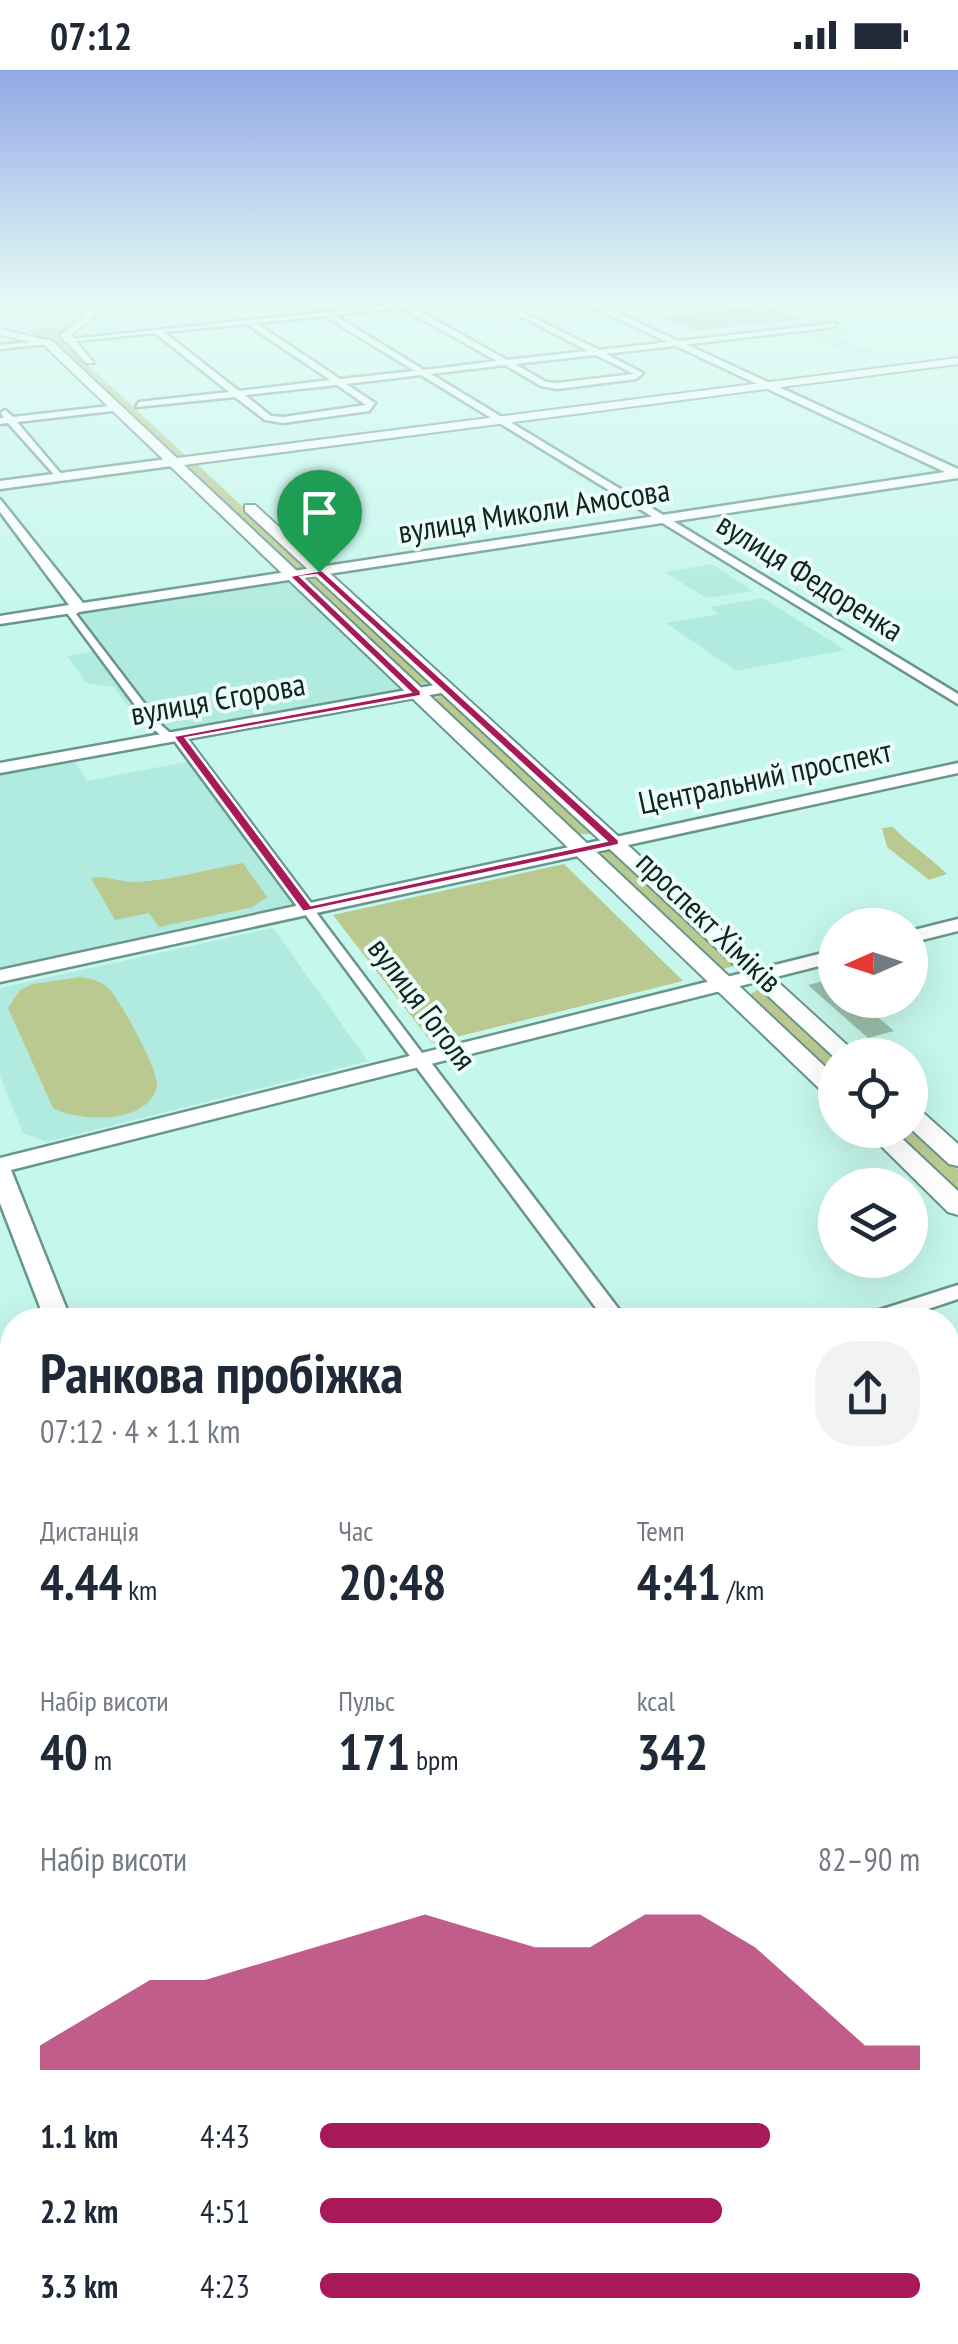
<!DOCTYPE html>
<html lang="uk">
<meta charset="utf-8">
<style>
:root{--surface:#fff;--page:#f2f2f3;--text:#1f2937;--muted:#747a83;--accent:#a71959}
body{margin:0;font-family:"PT Sans Narrow",sans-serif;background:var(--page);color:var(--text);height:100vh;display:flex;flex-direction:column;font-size:38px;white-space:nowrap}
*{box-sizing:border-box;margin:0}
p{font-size:32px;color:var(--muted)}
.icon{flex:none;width:55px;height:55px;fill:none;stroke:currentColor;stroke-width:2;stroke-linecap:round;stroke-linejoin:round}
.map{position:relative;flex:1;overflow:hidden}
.side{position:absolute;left:0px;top:1238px;width:960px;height:1038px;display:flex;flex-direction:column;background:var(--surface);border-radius:40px 40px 0 0;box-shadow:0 10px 40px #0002}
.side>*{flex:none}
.needle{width:65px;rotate:267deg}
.controls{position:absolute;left:818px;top:838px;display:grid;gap:20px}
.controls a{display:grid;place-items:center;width:110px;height:110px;border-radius:50%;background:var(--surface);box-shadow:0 10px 40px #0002;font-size:50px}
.pin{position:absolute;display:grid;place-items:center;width:85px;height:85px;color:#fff;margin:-102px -42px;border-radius:50% 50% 50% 0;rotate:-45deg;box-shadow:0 0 10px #0007}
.pin .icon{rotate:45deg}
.round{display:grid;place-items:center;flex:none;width:105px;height:105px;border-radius:40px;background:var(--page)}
.headline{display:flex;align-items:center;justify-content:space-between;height:170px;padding:0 40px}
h1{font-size:55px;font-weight:700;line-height:75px}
.stats{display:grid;grid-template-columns:repeat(3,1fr);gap:15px;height:170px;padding:10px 40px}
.stats div{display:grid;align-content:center}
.stats b{font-size:50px;font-weight:700}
.stats small{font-size:28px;font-weight:400}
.stats p{font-size:28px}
.chart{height:280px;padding:20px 40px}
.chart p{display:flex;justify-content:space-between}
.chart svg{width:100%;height:180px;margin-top:10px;fill:var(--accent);opacity:.7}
ul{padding:0 40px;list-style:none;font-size:32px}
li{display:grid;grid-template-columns:160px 120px 1fr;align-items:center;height:75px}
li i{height:25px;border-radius:12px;background:var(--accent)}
.status{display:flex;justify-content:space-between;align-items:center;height:70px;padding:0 50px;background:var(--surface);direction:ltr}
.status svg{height:28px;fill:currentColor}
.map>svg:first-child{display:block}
</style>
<div class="status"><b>07:12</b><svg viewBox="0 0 49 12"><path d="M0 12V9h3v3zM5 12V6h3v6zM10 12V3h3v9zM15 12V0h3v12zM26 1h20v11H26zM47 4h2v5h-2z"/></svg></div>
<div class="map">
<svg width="958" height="2274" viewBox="0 0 958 2274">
<rect width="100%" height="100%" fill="#c6f7ec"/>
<path fill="#b1eade" d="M164 230H318L133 249 147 259 78 266 76 262Z
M916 248 932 254 836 266 871 281H898L856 286 805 265 772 266 820 260 817 257Z
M712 494 753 521 706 528 665 502Z
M290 508 407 622 149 666 114 617 86 613 67 586 100 580 73 542Z
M763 528 845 580 736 601 666 553 719 544 710 537Z
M72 688 87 711 191 691 299 837 0 903V701Z
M273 858 368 991 47 1072 23 1063 0 1006V918Z
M948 1746 958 1760V1964L948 1969Z"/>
<path fill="#bac98f" d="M49 257 64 259 59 268 187 387H177L50 269 26 262Z
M197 394 306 496V498H295L187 395Z
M312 508 320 509 430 613 417 614 308 510Z
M439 626 448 627 592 764H577L435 629Z
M893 757C909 774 930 787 947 804L929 810 887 777 882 758Z
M608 781 614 782 736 896 721 899 600 785Z
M243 793 267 827 253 837 159 857 149 843 115 850 91 808C107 805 121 813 138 812 173 810 209 799 243 793Z
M564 794 683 911 432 973 333 845Z
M81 907C92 909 102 911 109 919 121 931 160 1003 157 1017 147 1055 79 1052 53 1038L8 938 20 920 33 914Z
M759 919 835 985V1006L749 925Z
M910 1055 958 1099V1121L893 1060H910Z"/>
<path fill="#9ac1ab" d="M766 235 801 249 696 261 663 247Z
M835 908V930H858L894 961 868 968 808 915Z"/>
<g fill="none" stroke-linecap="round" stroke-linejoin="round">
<g stroke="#68968d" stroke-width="5">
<path id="pedestrian" d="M76 536H82V540L76 544 160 654 169 662 182 664V668L162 666 152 658 67 543Z
M308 836 312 837 425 987 427 990 425 993H415L302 840Z
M958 1969V1994L948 1998V1974Z"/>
</g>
<g stroke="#68968d" stroke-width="5">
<path id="minor" d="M438 230H460L412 237 507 290 588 281 490 230H498L599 280 837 253 834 257 606 284 643 303 636 309 557 319 541 316 505 295 431 304 958 624V634L421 305 346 314 375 333 369 341 283 353 265 350 235 327 136 337 139 332 229 322 155 263 67 272 63 270ZM402 238 497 291 424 300 334 245ZM325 246 415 301 340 309 256 253ZM247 254 330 310 239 321 164 262ZM596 285 634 304 557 313 546 312 515 294ZM337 315 366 335 283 347 271 346 245 325Z
M50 270 47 274 0 279V275Z
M118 335 121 340 17 352 62 405 59 410 8 353 0 354V348H4L1 343 5 340 13 347Z
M173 663H183L314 837V843H302L173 669Z
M420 985 426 986 627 1250H605L411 990Z
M958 1215V1229L895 1250H861L864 1245Z
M12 1526V1546L0 1550V1530Z
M948 1679 958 1683V1716L948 1712Z
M274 2262H329L324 2274H269Z"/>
</g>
<g stroke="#68968d" stroke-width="5">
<path id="tertiary" d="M578 230H589L958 399V408L0 554V546L69 535 0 442V429L83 533 945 402Z
M175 388 179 395 0 419V411Z
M446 613 454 618 452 621 0 703V693Z
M958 693V703L0 912V900Z
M958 849V861L910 873V861Z
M835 880V892L11 1100 71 1250H45L0 1133V1088Z
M433 2262H478L482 2274H438Z"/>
</g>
<g stroke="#68968d" stroke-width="4">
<path id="secondary" d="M0 230H15L0 234Z
M70 230H81L97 244 71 265 94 293H86L60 265 86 244Z
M0 259 52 271 177 388 958 288V294L184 395 835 1006V1028L826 1025 44 275 0 265Z
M245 435H255L858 985H835V988L245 441Z
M910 1036 919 1039 958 1074V1096L949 1094 910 1058Z
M865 1060H893L958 1121V1145L948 1142Z"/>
</g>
<use href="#pedestrian" fill="#fff" fill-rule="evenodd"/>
<use href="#minor" fill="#fff" fill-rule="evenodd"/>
<use href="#tertiary" fill="#fff" fill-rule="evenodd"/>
<use href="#secondary" fill="#fff" fill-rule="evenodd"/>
</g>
<linearGradient id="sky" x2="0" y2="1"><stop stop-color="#92a8e5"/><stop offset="0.42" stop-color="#e5fbf6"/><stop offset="1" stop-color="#e5fbf6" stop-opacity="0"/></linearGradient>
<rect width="958" height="548" fill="url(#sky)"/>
<path fill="#a71959" stroke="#fff" stroke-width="2.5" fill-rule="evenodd" d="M322 500 619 770V775L303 842 173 666 410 622 289 506ZM317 505 606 771 311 835 186 668 421 626V621L301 507Z"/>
<g text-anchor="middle" stroke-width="8" stroke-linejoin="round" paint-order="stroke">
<g font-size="32" fill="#112420" stroke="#eafdf8">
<text transform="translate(534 441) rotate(-9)" y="11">вулиця Миколи Амосова</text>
<text transform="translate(810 507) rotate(32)" y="11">вулиця Федоренка</text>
<text transform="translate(218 629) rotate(-10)" y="11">вулиця Єгорова</text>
<text transform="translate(765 707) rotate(-12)" y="11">Центральний проспект</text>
<text transform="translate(709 852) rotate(44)" y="11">проспект Хіміків</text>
<text transform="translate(422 934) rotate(53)" y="11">вулиця Гоголя</text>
</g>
</g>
</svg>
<div class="controls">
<a><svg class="needle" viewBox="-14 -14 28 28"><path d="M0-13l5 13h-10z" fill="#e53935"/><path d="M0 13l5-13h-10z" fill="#747a83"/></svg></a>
<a><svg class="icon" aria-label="locate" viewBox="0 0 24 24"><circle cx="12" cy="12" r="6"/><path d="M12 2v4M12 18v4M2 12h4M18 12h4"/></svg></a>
<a><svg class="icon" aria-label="layers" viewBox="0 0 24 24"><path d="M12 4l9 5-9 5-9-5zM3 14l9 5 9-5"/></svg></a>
</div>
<div class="pin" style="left:319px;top:502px;background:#1e9e55"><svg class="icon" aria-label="arrive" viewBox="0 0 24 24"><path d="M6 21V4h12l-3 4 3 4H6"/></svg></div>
<section class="side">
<div class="headline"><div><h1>Ранкова пробіжка</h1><p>07:12 · 4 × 1.1 km</p></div><a class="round"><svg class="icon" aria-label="share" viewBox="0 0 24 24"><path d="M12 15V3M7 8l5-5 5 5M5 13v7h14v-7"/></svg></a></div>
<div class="stats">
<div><p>Дистанція</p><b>4.44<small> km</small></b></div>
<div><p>Час</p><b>20:48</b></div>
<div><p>Темп</p><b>4:41<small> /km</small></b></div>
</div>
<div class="stats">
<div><p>Набір висоти</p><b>40<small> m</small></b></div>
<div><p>Пульс</p><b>171<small> bpm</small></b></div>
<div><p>kcal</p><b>342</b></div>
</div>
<div class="chart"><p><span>Набір висоти</span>82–90 m</p>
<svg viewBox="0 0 160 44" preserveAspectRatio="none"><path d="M0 44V38L10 30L20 22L30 22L40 18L50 14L60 10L70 6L80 10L90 14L100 14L110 6L120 6L130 14L140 26L150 38L160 38V44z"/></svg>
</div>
<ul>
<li><b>1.1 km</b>4:43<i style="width:75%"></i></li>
<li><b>2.2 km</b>4:51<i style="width:67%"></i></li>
<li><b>3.3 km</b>4:23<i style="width:100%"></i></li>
</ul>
</section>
</div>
